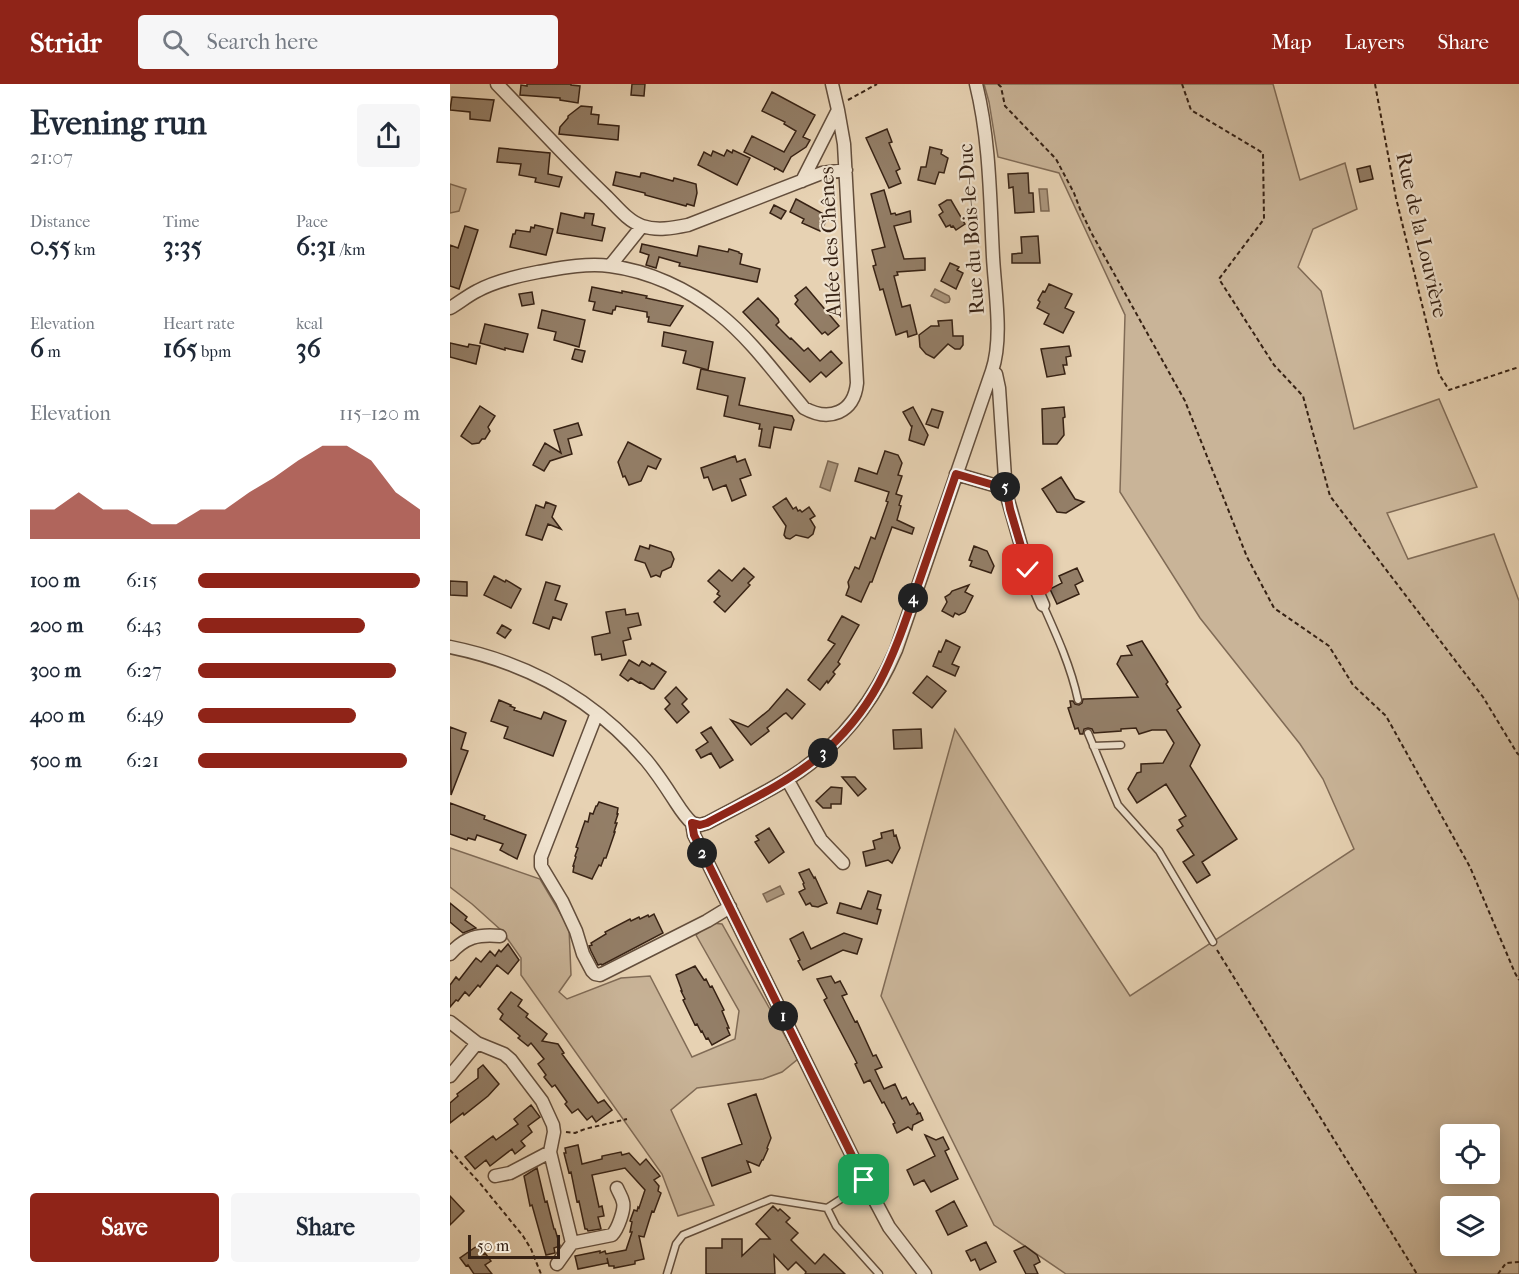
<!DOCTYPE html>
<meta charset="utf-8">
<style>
:root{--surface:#fff;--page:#f6f6f7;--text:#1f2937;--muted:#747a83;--accent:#8f2418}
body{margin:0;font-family:"IM FELL French Canon",serif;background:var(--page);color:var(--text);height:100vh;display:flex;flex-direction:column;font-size:22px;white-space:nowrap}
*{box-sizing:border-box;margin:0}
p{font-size:20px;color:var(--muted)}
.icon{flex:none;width:33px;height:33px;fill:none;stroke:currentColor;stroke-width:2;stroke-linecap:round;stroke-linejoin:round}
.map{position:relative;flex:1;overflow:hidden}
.side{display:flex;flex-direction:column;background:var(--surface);width:450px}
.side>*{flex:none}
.fabs{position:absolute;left:990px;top:1040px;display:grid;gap:12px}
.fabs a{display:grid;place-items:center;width:60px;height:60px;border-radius:6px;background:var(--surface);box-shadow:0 3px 15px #0003;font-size:30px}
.scale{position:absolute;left:18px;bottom:15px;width:92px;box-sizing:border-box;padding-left:6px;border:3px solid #372214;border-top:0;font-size:16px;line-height:21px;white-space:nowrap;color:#372214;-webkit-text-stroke:4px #efe2ce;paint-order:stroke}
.pin{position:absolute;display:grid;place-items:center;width:51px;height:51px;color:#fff;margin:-26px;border-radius:12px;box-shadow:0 3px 9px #0006}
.km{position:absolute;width:30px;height:30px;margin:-15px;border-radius:50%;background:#222;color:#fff;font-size:16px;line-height:30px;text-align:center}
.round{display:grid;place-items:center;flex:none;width:63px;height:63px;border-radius:6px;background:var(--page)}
.head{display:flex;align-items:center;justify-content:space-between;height:102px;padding:0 30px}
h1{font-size:33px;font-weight:700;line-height:45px}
.metrics{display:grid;grid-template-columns:repeat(3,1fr);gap:9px;height:102px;padding:6px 30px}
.metrics div{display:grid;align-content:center}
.metrics b{font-size:26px;font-weight:700}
.metrics small{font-size:16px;font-weight:400}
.metrics p{font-size:16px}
.chart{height:168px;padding:12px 30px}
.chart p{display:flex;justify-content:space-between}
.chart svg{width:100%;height:108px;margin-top:6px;fill:var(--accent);opacity:.7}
.action{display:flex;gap:12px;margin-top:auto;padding:12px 30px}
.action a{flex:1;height:69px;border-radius:6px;background:var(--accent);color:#fff;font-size:24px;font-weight:700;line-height:69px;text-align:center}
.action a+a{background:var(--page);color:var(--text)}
ul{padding:0 30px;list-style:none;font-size:20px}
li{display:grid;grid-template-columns:96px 72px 1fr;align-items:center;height:45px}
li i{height:15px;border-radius:8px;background:var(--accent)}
header{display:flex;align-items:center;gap:36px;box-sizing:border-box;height:84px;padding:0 30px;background:var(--accent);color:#fff}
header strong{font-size:28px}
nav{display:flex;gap:33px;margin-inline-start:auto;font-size:21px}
.search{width:420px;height:54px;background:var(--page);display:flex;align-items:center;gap:15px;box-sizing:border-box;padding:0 21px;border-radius:6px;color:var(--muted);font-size:22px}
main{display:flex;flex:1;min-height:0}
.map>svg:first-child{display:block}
</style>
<header>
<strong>Stridr</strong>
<div class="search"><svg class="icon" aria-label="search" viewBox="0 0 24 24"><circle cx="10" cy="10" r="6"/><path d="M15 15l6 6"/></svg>Search here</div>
<nav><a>Map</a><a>Layers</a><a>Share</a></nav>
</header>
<main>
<section class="side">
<div class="head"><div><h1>Evening run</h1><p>21:07</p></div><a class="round"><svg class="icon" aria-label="share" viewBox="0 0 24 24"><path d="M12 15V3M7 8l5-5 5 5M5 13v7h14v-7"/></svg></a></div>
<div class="metrics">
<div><p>Distance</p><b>0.55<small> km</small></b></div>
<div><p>Time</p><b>3:35</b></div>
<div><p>Pace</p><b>6:31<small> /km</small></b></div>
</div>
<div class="metrics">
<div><p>Elevation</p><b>6<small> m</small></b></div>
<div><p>Heart rate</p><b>165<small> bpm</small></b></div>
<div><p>kcal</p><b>36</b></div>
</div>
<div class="chart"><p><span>Elevation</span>115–120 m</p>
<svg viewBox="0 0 160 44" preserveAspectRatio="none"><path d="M0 44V32L10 32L20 25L30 32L40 32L50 38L60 38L70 32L80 32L90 25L100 19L110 12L120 6L130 6L140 12L150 25L160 32V44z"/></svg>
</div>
<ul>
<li><b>100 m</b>6:15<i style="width:100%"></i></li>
<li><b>200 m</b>6:43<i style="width:75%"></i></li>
<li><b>300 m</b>6:27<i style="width:89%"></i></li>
<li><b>400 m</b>6:49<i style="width:71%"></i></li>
<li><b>500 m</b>6:21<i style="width:94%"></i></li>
</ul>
<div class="action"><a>Save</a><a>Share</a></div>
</section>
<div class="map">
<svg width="1069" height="1190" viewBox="0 0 1069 1190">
<rect width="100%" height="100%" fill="#e7d2b3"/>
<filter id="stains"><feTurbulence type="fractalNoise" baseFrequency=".00333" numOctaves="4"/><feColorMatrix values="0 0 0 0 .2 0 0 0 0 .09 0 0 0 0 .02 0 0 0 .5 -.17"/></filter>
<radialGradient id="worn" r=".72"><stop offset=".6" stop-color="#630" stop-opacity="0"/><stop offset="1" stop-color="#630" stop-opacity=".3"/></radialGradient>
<path fill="#c9b498" stroke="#806b56" stroke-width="1.5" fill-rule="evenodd" d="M534 0H823L850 96 895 79 907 125 863 145 848 183 871 207 904 345 989 315 1027 403 937 429 958 475 1044 450 1069 517V1190H616L544 1141 431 912 505 645 680 912 904 765 873 695 850 660 750 534 670 408 675 231 609 89 548 73 539 18ZM1000 1050H1040V1089H1000ZM1000 1122H1040V1161H1000Z
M0 100 16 105 9 127 0 129Z
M0 764 90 795 119 844 121 891 109 908 117 915 171 894 200 892 242 973 285 955 289 927 246 851 261 839 272 840 348 975 332 988 313 995 247 1004 221 1026 264 1121 228 1132 212 1090 71 891V874L52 847 22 820 0 803Z"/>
<path fill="#ab967d" stroke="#7d6853" stroke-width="1.5" d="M589 105H597L599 127H591Z
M485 205 499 212 500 215 499 218 495 219 481 212Z
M378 377 388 380 380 407 370 403Z
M330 802 334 810 317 818 313 810Z"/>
<path fill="#937e67" stroke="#372214" stroke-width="1.5" d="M77 0H121V1L130 2 128 19 110 16V14L70 11 71 1 77 2Z
M182 0H195L194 12 181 11Z
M322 8 365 31 353 53 360 56 356 63 341 73 333 88 326 84 324 86 325 84 324 83 294 68 302 52 334 68 346 47 334 40 335 38 312 27Z
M2 13 44 16 40 37 20 35V28L0 26Z
M131 22 142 23 141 30 149 31 148 40 169 42 168 56 109 50 110 43 118 34V32Z
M437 45 442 58 439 59 450 85 446 87 451 99 439 104 416 54Z
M480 63 492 66 491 70 498 74 494 89 489 88 485 100 468 96 471 83H476Z
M49 64 100 69 98 90 112 93 109 103 85 98 86 94 69 91 71 80 47 78Z
M277 66 282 69 283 66 300 74 287 101 248 81 254 68 261 72 263 67 274 72Z
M920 82 923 95 910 98 907 85Z
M166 88 190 93 191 89H194L223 97 224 94 246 100 247 109 244 122 237 120 236 122 195 111V109L163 101Z
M578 89 579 109H583L584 128 565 129 563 103 559 104 558 90Z
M434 106 441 130 445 129 446 131 460 127 461 138 444 142 454 175 475 174V186L447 188 448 191 444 192 452 223 460 221 467 250 458 253 457 247 446 251 433 205 430 206 423 182 426 181 422 166 435 163 421 110Z
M346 115 379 133 370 147 352 139 354 135 340 128Z
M497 116H501L515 140 506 146 503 142 501 143 500 141 496 143 489 131 493 128 489 121Z
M324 121 336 127 331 135 320 129Z
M111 129 134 134 135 129 144 130 142 141 155 144 152 157 107 149Z
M85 141 103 145 96 171 60 163 63 150H65L66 146 80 148 81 143 84 144Z
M15 142 28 146 9 205 0 202V161L8 164Z
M588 152 590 179H562V170L572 169 571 153Z
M192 160 247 172 249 162 278 168 279 165 289 168V169L292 170 290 180 310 185 307 198 229 182 230 179 209 173 206 184 196 181 199 171 190 168Z
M500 179 509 183 507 186 513 189 506 205 491 197Z
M599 200 622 210 615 224 624 228 613 249 594 240 599 230 587 224 590 218 588 216 593 207 595 208Z
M142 203 172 209V207L197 212 196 214 233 222 220 242 198 238 199 233H197V228L166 222 165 226H163L162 230 143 226 145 218 139 217Z
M356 203 389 242 378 251 375 248 372 250 345 220 348 216 345 212Z
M82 208 84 220 72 222 69 210Z
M308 214 328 235 329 238 326 241 340 255 341 254 354 267 358 264 370 277 381 267 392 279 376 293 371 288 360 298 293 228Z
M92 226 135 236 129 263 104 256 106 248 88 244Z
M502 236 503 252H513V261L510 265H505L498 260 484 274 476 270 470 263 469 251 481 242H489L488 237Z
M35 240 78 250 73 268 55 264V266L30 259Z
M214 248 263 258 258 286 233 279 236 267 212 262Z
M0 259 18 263 19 260 30 262 26 280 0 273Z
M619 262 621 272 616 273 617 281H613L615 290 597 293 591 265Z
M125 265 135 267 132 278 122 275Z
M251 285 295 294 289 321 342 332 344 336 341 346 324 343 320 364 309 362 312 345H309L310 340 274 332 278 312 247 305Z
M30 322 45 332 38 343 40 347 35 355H32L29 359 22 360 11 352Z
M463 323 478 351 474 361 459 356 462 342H461L453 328Z
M614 323 615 333 613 334 614 351 607 360H593L592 325Z
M482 325 493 328 488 344 476 340Z
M128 339 132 351 118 355 122 370 100 377 94 387 83 381 95 359 111 369 104 346Z
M178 358 211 375 206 385 198 382 191 397 179 401 175 392 173 393 168 378Z
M435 367 448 371 452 379 448 391 452 392 446 410 452 412 449 421 451 422 447 436 464 444 462 450 442 443 422 498H420L411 518 396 511 399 503 398 498 405 483 409 485 421 453 425 455 438 418 436 417 439 408 405 397 409 384 427 390Z
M285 372 287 378 295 375 301 391 290 395 296 411 282 417 276 401 263 406 258 393 254 394 251 384Z
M611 393 625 415 634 418 616 429 607 428 592 405Z
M336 414 343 425 346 423 348 427 350 426 352 428 359 423 365 432 360 435 365 443 363 450 358 454 346 451 340 455 336 454 334 451 336 442 323 423Z
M96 418 106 422 102 433 111 445 98 440 92 456 76 451 86 421 94 424Z
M200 461 221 468 224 475 221 483 212 487 210 493 206 491 201 493 195 479 185 476 190 462 199 465Z
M524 462 537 467 544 482 541 489 520 482 522 477 519 476Z
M294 484 304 493 298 499 300 501 275 528 264 518 270 512 267 510 269 507 258 497 269 486 282 497Z
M627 484 633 497 625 501 629 510 607 520 600 505 612 499 609 492Z
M44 492 55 498 56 496 71 505 61 524 34 511Z
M0 497 17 498V512L0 511Z
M96 498 110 502 105 516 117 520 111 536 103 533 99 545 83 539Z
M519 501 515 508 523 512 515 528 509 531 505 529 503 533 492 527 497 518 495 513 500 510 502 507Z
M175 525 176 531 188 529 191 541 178 544 181 555 173 557 176 571 152 576 151 570 145 571 142 553 160 549 156 528Z
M392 532 409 541 388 578 390 580 383 588 385 590 378 599 377 597 370 606 358 596 385 560 378 556Z
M52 541 61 546 55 554 47 549Z
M496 556 510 563 502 580 509 583 505 592 483 582 489 567 491 568Z
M692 557 718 598 716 600 731 623 727 626 750 661 740 682 787 755 752 778 760 791 747 799 733 778 744 771 727 746 733 742 729 736 736 732 716 700 687 719 678 705 687 689 691 688V680L713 679 724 659 716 646H702L689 650 686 644 671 645V647L644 649 642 645 638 644 634 645 633 650H630L628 644 625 645 618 624 621 623 620 617H623L625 620 629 621 632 619 633 615H635L688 613 667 580 671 572 682 571 677 562Z
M179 576 189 582 192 577 200 582 202 579 216 588 204 605H201L190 598 189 599 181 594 178 597 170 591Z
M477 592 496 607 482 624 463 609Z
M226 603 237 615 232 620 239 628 227 639 215 625 220 620 215 614Z
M337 605 355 620 342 635 336 629 334 630 317 644 319 647 301 661 281 636 298 643 319 626Z
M49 616 61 621 60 622 65 624 64 626 91 635 94 628 116 637 103 672 54 654 58 643 41 637Z
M0 643 16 649 11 665 18 667 1 711Z
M261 643 283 676 270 684 261 669 251 674 246 666 258 658 251 649Z
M471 645 472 664 444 665 443 646Z
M392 693H405L416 705 408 712Z
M381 703 392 704 391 720H381V724H373L366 717Z
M149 718 168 724 167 730H168L165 739H167L164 748H165L156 774H154L151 782 149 781 142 795 123 788 124 782H123L126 773 125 772 128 764 126 763 135 737 138 738 140 729 143 730 146 722H147Z
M0 719 35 732 34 735 76 751 67 775 50 766 53 760 27 751 25 756 18 754 17 756 0 750Z
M319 744 334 768 319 779 305 758 309 756 306 752Z
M443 746 444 752 446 751 450 764 442 779 438 776 416 782 413 768 425 765 423 757 432 754 431 749Z
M359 785 364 794 365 793 377 819 368 823 362 822 360 819 356 821 349 808 355 805 353 800 354 799 349 789Z
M418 807 431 811 427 825 431 826 427 840 387 829 390 819 411 825Z
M0 819 17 833 15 836 26 844 13 849 0 838Z
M204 830 213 849 152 881 151 880 148 881 141 867 139 862 142 861 141 859 156 850 155 848 180 835 181 837 189 833 190 835 198 831 199 833Z
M353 848 361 865 394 849 412 855 407 870 393 866 353 886 348 877 350 876 340 855Z
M58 860 69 876 58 890 47 881 30 903 28 901 19 912 15 908 8 917 6 916 0 923V901L6 893 9 896 26 874 31 878 40 867 45 872 49 866 51 868Z
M245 882 254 896 256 895 260 903 262 902 274 926 272 927 279 944H277L280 951 262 961 258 954 256 955 252 947 251 948 247 940 245 941 233 916 235 915 231 907H232L226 891Z
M381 892 385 899 390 897 397 910 392 912 405 938 407 937 423 972 426 971 432 983 425 986 434 1005 445 1000 452 1015 456 1013 460 1021 463 1019 468 1028 467 1030 470 1029 473 1036 463 1041 462 1046 458 1043 447 1049 443 1040 445 1039 434 1018 432 1019 420 996 414 999 405 980 407 979 404 973 374 916 377 914 367 895Z
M61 908 72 916 68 922 78 930 76 933 97 950 92 957 108 960 114 969 112 970 148 1019 154 1016 162 1026 146 1038 142 1032 137 1036 128 1025 122 1029 115 1020 117 1018 105 1001 102 1003 94 993 96 991 88 980 94 975 81 959 78 962 68 954 70 952 50 935 53 930 48 925Z
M33 981 49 1000 38 1012 14 1031 13 1029 0 1039V1019L8 1012 7 1010 28 994V985Z
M306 1010 321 1054 317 1064 318 1065 313 1076H312L309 1082 297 1077 301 1088 262 1102 252 1074 292 1060 278 1020Z
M81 1021 90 1033 78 1042 82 1048 71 1057 75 1062 65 1070 62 1065 40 1082 36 1076 25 1085 15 1073 43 1052 46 1056 68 1040 64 1035Z
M475 1051 486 1056 493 1053 499 1065 495 1067 508 1095 481 1108 474 1096 464 1101 457 1086 485 1072Z
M128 1061 132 1080 152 1075V1072L171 1068 172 1071 179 1069 190 1081 196 1075 210 1092 204 1096 209 1102 208 1107 211 1109 204 1128 202 1127 194 1153 189 1152 194 1175 185 1177V1180L164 1184V1182H159L157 1174 158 1179 128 1185 125 1172 150 1167V1169L155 1167 156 1170 176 1166 182 1148H180L182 1138 180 1137 184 1126 187 1127 188 1123 189 1124 195 1106 175 1084 142 1091 149 1123 152 1122 154 1132 148 1133 151 1145 138 1147 137 1145H135L129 1117 127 1118 121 1088 119 1089 114 1069H116L115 1064Z
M87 1084 95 1118 97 1117 104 1145H105L110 1162 104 1164 105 1169 96 1171 82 1121 80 1122 74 1092Z
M0 1112 14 1127 0 1141Z
M504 1117 517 1142 498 1151 486 1127Z
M323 1122 328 1127 330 1125 340 1134 336 1138 348 1149 341 1156 365 1180 374 1170 395 1190H355L356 1188 346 1178 338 1186 324 1171 325 1190H256V1164H272V1155H292V1172L310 1155H320L306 1140Z
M536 1158 546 1178 530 1186 525 1175 521 1177 516 1167Z
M27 1162 33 1170 35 1169 41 1177 35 1181 42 1190H24L18 1181 16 1182 10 1174Z
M575 1162 587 1171 590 1178 584 1181 588 1190H576L564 1167Z"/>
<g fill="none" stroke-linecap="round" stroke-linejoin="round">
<g stroke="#634e3c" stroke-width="9">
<path id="lane" d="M593 521C607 552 621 583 628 616
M638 649 668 721 709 767 763 858
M643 662 671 661
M377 1124 386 1142 429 1190
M217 1190 226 1160 233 1151 321 1115 377 1124 416 1099"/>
</g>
<g stroke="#634e3c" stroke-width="15">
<path id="street" d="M47 0C84 38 119 77 157 113 167 123 178 137 192 142 207 147 223 144 238 141L372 89 396 86
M352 97 388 26
M160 182 192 142
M0 224C9 219 17 212 27 207 45 197 67 192 88 188 111 184 136 179 160 182 199 187 238 205 268 229 301 255 327 292 354 324 379 338 404 329 407 299L394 60 388 26 382 0
M542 287 546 290 549 304 556 409 578 486 593 521
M506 390 547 402 556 403
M0 563C79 579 144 615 196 676 206 688 214 700 223 714 229 723 234 732 242 739
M147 629 91 773V782L112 817 126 847 133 870 142 887 145 890 150 891 257 837 280 823
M337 695 371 756 393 779
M242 739 250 741 257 739C288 722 321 707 350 687 393 657 425 615 446 566L542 287C553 254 545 209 543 173 540 116 540 56 526 0
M242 739 244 751 249 761 414 1096 439 1143 475 1190
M0 870C15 853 28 850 50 852
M0 938 27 959 54 970 61 976 92 1017 103 1041 104 1048 100 1068 122 1159 162 1151C168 1145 175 1125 173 1118 172 1113 169 1109 167 1104
M0 992 27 959
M45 1092 60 1089 100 1068
M107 1180 122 1159"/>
</g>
<path stroke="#372214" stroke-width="2" stroke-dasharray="4.5 3" stroke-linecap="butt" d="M548 0 551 3 555 22 606 75 624 109 630 125 642 150 735 317 797 473 824 524 879 562 903 601 936 632 1020 783 1065 889 1069 896
M732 0 741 26 813 69 814 135 769 195 824 281 853 312 880 412 1033 613 1067 669 1069 671
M925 0 946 114 989 290 999 306 1069 283
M398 16 427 0
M767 866 967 1190
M116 1048 125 1049 135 1045 177 1035
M0 1066 14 1082 29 1098 73 1152 81 1165 91 1190
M1048 1190 1056 1179 1069 1178"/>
<use href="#lane" stroke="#efe2ce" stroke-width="6"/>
<use href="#street" stroke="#efe2ce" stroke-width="12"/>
</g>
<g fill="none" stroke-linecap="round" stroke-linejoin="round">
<g stroke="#fff" stroke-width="12">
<path id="route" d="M414 1096 249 761 244 751 242 739 250 741 257 739C294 719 334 701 367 674 428 624 444 570 469 498 481 462 494 426 506 390L547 402 556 403 560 425 578 486"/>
</g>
<use href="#route" stroke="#8f2418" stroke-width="8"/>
</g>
<g text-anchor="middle" stroke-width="4.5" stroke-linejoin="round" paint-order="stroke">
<g font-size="21" fill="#372214" stroke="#efe2ce">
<text transform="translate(521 145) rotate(-94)" y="7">Rue du Bois-le-Duc</text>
<text transform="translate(972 151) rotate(77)" y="7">Rue de la Louvière</text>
<text transform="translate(380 158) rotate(-93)" y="7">Allée des Chênes</text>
</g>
</g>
<rect width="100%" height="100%" filter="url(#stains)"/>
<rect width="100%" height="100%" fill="url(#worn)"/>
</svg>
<div class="fabs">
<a><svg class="icon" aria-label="locate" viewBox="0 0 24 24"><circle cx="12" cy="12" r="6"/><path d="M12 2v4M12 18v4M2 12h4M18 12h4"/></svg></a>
<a><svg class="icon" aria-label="layers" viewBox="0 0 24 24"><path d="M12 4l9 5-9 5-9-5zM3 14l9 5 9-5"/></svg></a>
</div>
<div class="scale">50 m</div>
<div class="pin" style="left:414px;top:1096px;background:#1e9e55"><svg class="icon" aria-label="arrive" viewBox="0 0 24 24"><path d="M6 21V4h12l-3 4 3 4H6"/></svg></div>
<div class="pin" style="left:578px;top:486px;background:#d93025"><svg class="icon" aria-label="check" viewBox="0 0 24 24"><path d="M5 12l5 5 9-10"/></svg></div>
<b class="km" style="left:333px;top:932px">1</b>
<b class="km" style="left:252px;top:769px">2</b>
<b class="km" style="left:373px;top:669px">3</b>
<b class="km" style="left:463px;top:514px">4</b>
<b class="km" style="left:555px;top:403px">5</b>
</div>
</main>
